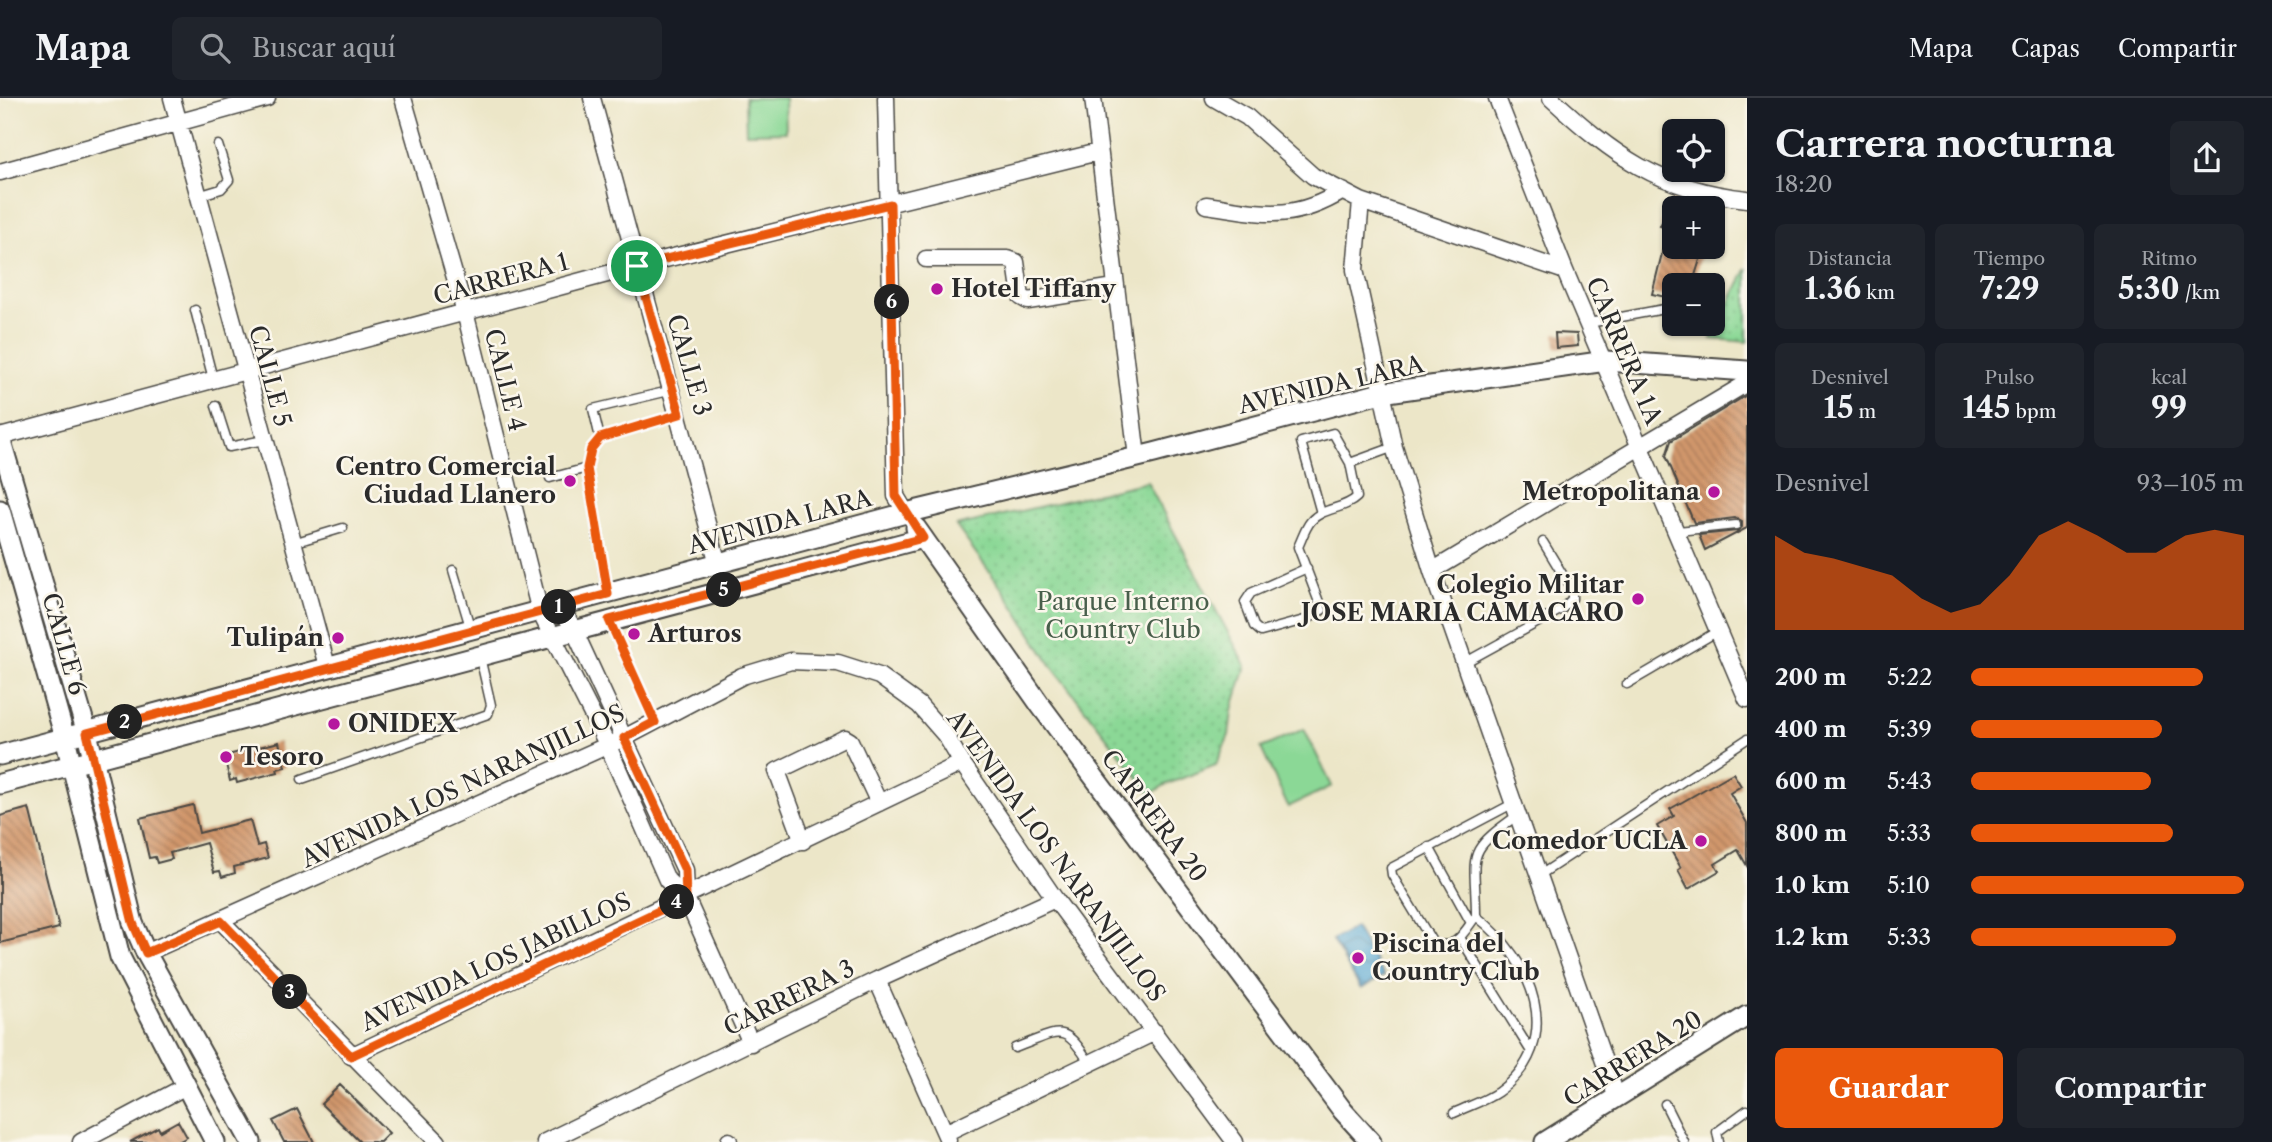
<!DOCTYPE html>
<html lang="es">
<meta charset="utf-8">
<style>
:root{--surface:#171b24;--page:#20242c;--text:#f1f3f6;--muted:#9ea1a6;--line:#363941;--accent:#ea580c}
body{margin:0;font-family:"Libre Caslon Text",serif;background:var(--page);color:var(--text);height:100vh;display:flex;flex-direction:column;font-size:26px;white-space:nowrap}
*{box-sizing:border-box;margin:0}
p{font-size:23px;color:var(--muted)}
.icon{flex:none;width:38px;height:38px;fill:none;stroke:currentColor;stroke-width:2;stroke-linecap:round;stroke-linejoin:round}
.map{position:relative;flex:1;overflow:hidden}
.panel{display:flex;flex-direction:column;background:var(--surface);width:525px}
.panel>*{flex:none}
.tools{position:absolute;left:1662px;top:21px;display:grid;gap:14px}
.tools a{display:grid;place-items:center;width:63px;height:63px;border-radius:10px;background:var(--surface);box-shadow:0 2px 5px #0004;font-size:35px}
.pin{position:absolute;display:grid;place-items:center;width:60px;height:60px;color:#fff;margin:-30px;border:4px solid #fff;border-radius:50%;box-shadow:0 2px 7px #0007}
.km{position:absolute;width:35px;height:35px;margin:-18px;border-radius:50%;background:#222;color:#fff;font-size:19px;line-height:35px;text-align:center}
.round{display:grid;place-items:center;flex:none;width:74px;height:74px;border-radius:10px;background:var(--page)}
.head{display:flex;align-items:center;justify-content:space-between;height:119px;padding:0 28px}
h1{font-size:38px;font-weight:700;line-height:52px}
.stats{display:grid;grid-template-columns:repeat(3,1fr);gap:10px;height:119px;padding:7px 28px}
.stats div{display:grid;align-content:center;border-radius:10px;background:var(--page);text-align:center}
.stats b{font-size:30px;font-weight:700}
.stats small{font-size:19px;font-weight:400}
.stats p{font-size:19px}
.chart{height:196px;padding:14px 28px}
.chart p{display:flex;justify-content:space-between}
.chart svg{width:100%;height:126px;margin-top:7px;fill:var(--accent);opacity:.7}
.action{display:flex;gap:14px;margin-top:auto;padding:14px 28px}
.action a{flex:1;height:80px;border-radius:10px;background:var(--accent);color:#fff;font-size:28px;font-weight:700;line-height:80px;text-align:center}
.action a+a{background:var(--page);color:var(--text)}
ul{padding:0 28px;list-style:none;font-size:23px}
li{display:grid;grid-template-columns:112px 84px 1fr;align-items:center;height:52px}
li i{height:18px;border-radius:9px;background:var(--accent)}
header{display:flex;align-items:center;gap:42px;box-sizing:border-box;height:98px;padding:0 35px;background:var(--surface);border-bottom:2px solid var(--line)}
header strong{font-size:33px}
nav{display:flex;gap:38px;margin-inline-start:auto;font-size:24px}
.search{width:490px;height:63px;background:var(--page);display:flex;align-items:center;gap:18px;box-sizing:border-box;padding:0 24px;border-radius:10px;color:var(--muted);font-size:26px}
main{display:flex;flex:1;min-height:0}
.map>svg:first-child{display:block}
</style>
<header>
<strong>Mapa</strong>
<div class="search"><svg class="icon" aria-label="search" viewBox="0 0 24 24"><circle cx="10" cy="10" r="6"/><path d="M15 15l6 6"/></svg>Buscar aquí</div>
<nav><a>Mapa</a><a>Capas</a><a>Compartir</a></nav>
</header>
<main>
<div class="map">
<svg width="1747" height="1044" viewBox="0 0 1747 1044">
<defs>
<pattern id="park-dots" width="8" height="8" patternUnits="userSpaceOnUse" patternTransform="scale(1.75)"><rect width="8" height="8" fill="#8bd896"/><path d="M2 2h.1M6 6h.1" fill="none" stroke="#78ba81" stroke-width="1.8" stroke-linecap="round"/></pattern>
<pattern id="water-waves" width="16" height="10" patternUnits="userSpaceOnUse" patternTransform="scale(1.75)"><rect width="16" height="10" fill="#5aa8d3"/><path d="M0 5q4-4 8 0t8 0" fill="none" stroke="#4b89ab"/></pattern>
<pattern id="building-back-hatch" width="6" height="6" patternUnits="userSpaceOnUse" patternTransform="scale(1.75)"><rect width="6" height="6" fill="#d1976c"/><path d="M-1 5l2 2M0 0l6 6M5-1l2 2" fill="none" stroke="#aa7b59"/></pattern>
</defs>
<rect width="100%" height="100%" fill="#fbf7ec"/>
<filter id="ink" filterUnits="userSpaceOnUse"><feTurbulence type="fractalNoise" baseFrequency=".0143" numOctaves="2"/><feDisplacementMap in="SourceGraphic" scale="14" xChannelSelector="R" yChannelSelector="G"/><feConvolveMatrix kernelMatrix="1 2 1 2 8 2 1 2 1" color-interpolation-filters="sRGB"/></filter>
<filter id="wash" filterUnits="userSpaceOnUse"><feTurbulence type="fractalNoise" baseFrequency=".00686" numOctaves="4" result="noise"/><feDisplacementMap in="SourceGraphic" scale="28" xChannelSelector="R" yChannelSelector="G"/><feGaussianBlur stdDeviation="1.57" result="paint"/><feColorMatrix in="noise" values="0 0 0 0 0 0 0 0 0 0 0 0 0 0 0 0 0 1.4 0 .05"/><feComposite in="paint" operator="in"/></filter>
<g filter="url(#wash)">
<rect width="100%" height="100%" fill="#ece6c8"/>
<path fill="#8bd896" stroke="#5b8260" stroke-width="2" d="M745 0H785L786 34 746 35Z
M1304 631 1332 688 1288 709 1261 650Z"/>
<path fill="url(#park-dots)" stroke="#5b8260" stroke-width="2" d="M1747 170V244L1711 241Z
M1147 384 1246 568 1232 613 1229 637 1216 667 1165 687 1151 696 1053 570 1008 499 956 428Z"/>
<path fill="url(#water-waves)" stroke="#426a7f" stroke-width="2" d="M1355 829 1384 878 1361 891 1332 842Z"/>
<g id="blocks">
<path fill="url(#building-back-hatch)" d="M1675 96V149H1704L1692 187H1675V201L1652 196 1668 131 1660 128Z
M1555 235 1577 236 1578 248 1556 250Z
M1747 297V430L1705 452 1699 437 1737 433 1742 429V424L1735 420 1694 425 1666 358 1671 343Z
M279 644 285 669 277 671 278 674 237 685 236 681 230 683 224 658Z
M1733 675 1741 688 1730 695 1747 725V768L1738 752 1715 766 1719 773 1688 791 1678 772 1681 770 1657 728 1674 718 1670 711Z
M193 707 199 735 250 722 257 748 264 746 268 760 234 769 235 775 222 779 220 773 214 774 206 745 170 755 172 761 157 765 155 759 149 760 140 720Z
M29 710 59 830 0 845V718Z
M340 987 389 1035 380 1044H360L321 1006Z
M297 1011 314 1044H284L273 1023Z
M178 1023 187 1039 178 1044H130L158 1029 160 1033Z"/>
</g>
</g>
<g filter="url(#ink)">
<use href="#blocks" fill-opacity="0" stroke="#484743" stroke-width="2"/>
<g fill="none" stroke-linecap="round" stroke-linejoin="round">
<g stroke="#484743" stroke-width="11">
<path id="service" d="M198 98 221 91 229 82 218 47
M1713 202 1716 201
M195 212 213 281
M1589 225 1675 209
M216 308 229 349 264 342
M600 340 593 311 673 292
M550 380 587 370
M1321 415 1301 344 1333 335 1350 365
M1678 433 1736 427
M293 445 343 430
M1307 470 1251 495 1245 504 1254 528 1261 534 1308 521 1322 512 1298 449C1302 441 1305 430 1311 423 1323 409 1344 412 1357 399L1350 365 1394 349
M453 472 471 532
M607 493 587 370 591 351 600 340 678 317
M610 525 655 624
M1464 565 1562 511 1572 501V492L1543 444
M1627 586 1718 533
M302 681 488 616 491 607 480 559
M1514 705 1391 770 1392 777 1433 845C1456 853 1464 834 1476 818 1476 756 1462 756 1518 717
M1429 749 1471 825
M1540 777 1747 641
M1461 841 1530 952
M1015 950C1059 934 1063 922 1090 966
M1665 1006 1684 1044
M1454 1015C1468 1008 1485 1003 1498 994 1568 944 1532 861 1476 818
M1719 1044 1717 1034 1747 1012"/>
</g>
<g stroke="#484743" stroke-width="19">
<path id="minor" d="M172 0 327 568
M403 0 465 214 540 514 608 648 667 782 686 800 751 945
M592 0 718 466
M886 0 896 398 906 415
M1093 0 1137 359
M1214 0 1247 19 1313 78 1361 103 1565 173 1747 601
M1497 0 1565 173
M1551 0C1613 57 1660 92 1747 101
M0 74 267 0
M1361 103 1355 172 1394 349 1432 473 1617 1000
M1206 107C1263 115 1290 125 1343 93
M926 161H1008L1016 164 1021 199 1028 203 1115 189
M0 339 637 168 1098 54
M1432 473 1747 285
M561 509 574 532 685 772 686 800
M803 743 777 673 839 643 845 640 850 643 879 705
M221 823 438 1044
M146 855 624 640 742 578 791 563 838 565 879 578 919 607 946 638 962 665 1055 801 1235 1044
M877 882 948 1042
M351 958 962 665
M945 1035 1155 934
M729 1043V1044
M81 1044 186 988
M545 1044 877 882 1055 801"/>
</g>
<g stroke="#484743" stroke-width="23">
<path id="tertiary" d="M0 340 87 635 133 825 146 855 251 1044
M0 412 65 640 120 859 215 1044
M916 430 1041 608 1343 1013 1371 1044
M0 657 906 415 1154 355 1381 295 1606 263 1747 273
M0 686 923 440
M1545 1044 1747 918"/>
</g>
<use href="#service" stroke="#fff" stroke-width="8"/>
<use href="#minor" stroke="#fff" stroke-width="16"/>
<use href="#tertiary" stroke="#fff" stroke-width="19"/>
</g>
</g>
<g fill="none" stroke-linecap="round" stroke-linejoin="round" filter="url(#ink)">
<g stroke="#fff" stroke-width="14">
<path id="route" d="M890 106 896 398 923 440 609 522 655 624 624 640 685 772 686 800 351 958 221 823 146 855 133 825 87 635 608 496 587 370 591 351 600 340 680 316 637 168Z"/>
</g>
<use href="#route" stroke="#ea580c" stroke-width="9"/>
</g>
<g fill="#b5179e" stroke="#fbf7ec" stroke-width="2.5">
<circle cx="937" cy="191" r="7"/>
<circle cx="570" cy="383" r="7"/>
<circle cx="1714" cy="394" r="7"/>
<circle cx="1638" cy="501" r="7"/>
<circle cx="634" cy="536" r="7"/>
<circle cx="338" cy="540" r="7"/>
<circle cx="334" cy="626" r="7"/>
<circle cx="226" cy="659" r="7"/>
<circle cx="1701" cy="743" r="7"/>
<circle cx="1358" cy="860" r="7"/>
</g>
<g text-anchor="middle" stroke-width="5" stroke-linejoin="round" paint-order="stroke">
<g font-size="24" fill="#2b2b2b" stroke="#fbf7ec">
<text transform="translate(501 181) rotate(-15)" y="8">CARRERA 1</text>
<text transform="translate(1624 253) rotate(67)" y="8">CARRERA 1A</text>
<text transform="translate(689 267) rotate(74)" y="8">CALLE 3</text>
<text transform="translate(270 278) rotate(75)" y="8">CALLE 5</text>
<text transform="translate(505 282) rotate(76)" y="8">CALLE 4</text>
<text transform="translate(1331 287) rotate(-13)" y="8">AVENIDA LARA</text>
<text transform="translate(780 424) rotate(-15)" y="8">AVENIDA LARA</text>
<text transform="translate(64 546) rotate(74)" y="8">CALLE 6</text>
<text transform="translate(463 688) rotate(-25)" y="8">AVENIDA LOS NARANJILLOS</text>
<text transform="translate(1154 718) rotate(53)" y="8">CARRERA 20</text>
<text transform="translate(1056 758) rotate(54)" y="8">AVENIDA LOS NARANJILLOS</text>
<text transform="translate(496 864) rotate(-25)" y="8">AVENIDA LOS JABILLOS</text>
<text transform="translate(789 900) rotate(-26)" y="8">CARRERA 3</text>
<text transform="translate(1633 961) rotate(-32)" y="8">CARRERA 20</text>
</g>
<g font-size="24" font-weight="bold" fill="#2b2b2b" stroke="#fbf7ec" text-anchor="start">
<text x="951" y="199">Hotel Tiffany</text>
<text x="556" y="377" text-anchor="end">Centro Comercial<tspan x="556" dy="28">Ciudad Llanero</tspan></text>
<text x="1700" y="402" text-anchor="end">Metropolitana</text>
<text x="1624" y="495" text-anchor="end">Colegio Militar<tspan x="1624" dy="28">JOSE MARIA CAMACARO</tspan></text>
<text x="648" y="544">Arturos</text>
<text x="324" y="548" text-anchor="end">Tulipán</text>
<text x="348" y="634">ONIDEX</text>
<text x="240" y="667">Tesoro</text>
<text x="1687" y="751" text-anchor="end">Comedor UCLA</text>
<text x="1372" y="854">Piscina del<tspan x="1372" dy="28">Country Club</tspan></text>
</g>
<g font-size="24" fill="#485f4b" stroke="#fbf7ec">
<text x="1123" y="512">Parque Interno<tspan x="1123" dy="28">Country Club</tspan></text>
</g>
</g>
</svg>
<div class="tools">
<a><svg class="icon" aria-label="locate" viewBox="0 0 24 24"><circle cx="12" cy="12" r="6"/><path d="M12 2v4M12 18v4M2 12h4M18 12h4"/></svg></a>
<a>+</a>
<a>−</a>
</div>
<div class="pin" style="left:637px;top:168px;background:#1e9e55"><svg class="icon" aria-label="arrive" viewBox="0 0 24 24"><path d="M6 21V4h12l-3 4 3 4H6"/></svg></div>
<b class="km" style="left:559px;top:509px">1</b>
<b class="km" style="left:125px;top:624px">2</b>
<b class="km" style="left:290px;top:894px">3</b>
<b class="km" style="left:677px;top:804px">4</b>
<b class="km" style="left:724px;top:492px">5</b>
<b class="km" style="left:892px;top:204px">6</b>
</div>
<section class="panel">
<div class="head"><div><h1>Carrera nocturna</h1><p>18:20</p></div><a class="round"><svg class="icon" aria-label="share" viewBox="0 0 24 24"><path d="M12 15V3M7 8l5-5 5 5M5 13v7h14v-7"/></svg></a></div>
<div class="stats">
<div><p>Distancia</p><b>1.36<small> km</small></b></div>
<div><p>Tiempo</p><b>7:29</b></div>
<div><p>Ritmo</p><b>5:30<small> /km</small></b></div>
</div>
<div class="stats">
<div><p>Desnivel</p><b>15<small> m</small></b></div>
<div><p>Pulso</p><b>145<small> bpm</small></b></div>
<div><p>kcal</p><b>99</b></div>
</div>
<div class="chart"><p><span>Desnivel</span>93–105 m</p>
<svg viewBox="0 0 160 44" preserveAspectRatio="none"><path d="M0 44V11L10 17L20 19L30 22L40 25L50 33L60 38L70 35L80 25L90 11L100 6L110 11L120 17L130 17L140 11L150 9L160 11V44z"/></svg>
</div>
<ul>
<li><b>200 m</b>5:22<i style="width:85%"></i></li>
<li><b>400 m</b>5:39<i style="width:70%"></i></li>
<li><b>600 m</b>5:43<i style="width:66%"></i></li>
<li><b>800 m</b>5:33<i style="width:74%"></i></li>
<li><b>1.0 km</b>5:10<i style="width:100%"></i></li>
<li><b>1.2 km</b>5:33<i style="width:75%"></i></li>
</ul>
<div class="action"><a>Guardar</a><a>Compartir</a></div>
</section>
</main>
